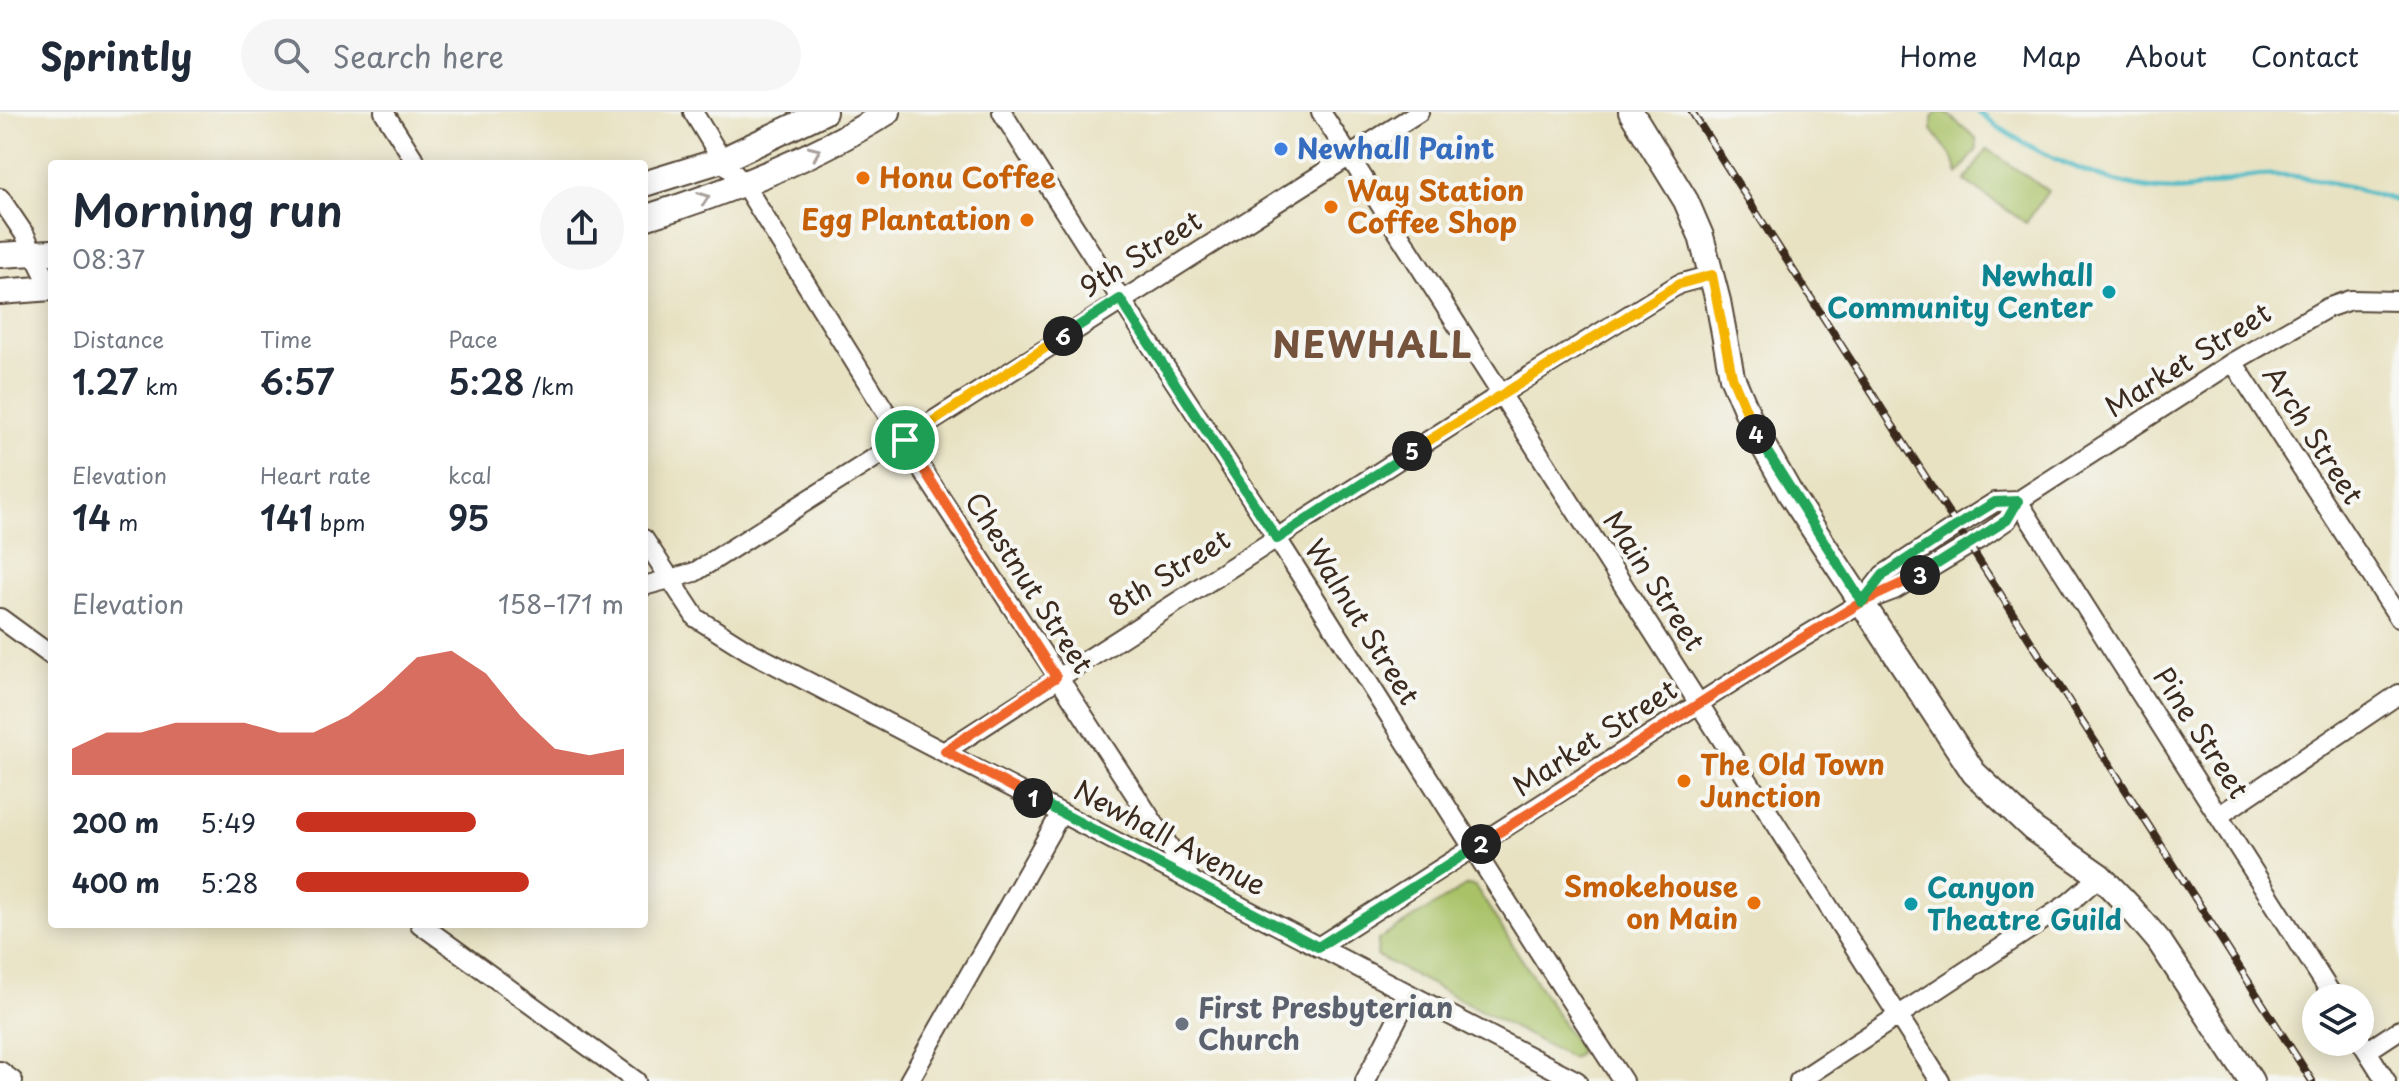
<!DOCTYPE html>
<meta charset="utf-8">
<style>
:root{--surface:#fff;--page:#f6f6f7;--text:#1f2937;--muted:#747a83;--line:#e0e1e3;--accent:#c8321e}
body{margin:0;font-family:"Playpen Sans",sans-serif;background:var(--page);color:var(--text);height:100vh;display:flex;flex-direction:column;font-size:30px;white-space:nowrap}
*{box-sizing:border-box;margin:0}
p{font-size:26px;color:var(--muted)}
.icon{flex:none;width:44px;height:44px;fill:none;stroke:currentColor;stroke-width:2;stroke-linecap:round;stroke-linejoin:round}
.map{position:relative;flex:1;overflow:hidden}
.panel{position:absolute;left:48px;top:48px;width:600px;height:768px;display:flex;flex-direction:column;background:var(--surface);border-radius:8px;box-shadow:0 4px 20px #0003}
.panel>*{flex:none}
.buttons{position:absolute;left:2302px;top:872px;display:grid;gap:16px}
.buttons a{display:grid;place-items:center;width:72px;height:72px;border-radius:50%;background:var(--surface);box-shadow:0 4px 20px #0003;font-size:40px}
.pin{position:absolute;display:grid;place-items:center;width:68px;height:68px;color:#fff;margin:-34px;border:4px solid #fff;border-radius:50%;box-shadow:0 2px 8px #0007}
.km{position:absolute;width:40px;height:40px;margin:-20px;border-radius:50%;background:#222;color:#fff;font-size:22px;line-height:40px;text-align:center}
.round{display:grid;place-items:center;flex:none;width:84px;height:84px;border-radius:42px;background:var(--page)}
.headline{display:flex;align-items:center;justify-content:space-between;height:136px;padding:0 24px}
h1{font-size:44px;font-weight:600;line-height:60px}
.stats{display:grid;grid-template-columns:repeat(3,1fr);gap:12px;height:136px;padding:8px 24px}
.stats div{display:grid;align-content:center}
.stats b{font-size:34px;font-weight:600}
.stats small{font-size:22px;font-weight:400}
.stats p{font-size:22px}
.chart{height:224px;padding:16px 24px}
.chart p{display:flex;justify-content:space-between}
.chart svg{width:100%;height:144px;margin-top:8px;fill:var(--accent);opacity:.7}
ul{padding:0 24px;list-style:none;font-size:26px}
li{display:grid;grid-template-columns:128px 96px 1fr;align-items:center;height:60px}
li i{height:20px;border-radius:10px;background:var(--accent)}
header{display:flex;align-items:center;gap:48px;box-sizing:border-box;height:112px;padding:0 40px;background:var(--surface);border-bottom:2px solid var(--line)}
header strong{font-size:38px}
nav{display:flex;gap:44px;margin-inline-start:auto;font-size:28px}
.search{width:560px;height:72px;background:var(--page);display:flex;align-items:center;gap:20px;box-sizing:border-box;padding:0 28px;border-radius:44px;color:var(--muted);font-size:30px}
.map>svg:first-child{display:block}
</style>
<header>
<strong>Sprintly</strong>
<div class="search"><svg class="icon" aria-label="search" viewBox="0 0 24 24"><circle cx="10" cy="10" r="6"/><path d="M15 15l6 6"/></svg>Search here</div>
<nav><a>Home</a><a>Map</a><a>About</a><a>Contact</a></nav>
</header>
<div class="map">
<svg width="2399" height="969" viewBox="0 0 2399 969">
<rect width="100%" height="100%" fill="#f6f6f2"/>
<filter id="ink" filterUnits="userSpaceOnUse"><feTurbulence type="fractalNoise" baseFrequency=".0125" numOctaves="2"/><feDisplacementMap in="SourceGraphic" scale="16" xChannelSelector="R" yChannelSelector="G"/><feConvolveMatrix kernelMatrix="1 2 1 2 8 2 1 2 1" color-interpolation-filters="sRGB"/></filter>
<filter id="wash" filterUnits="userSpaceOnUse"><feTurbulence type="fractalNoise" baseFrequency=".006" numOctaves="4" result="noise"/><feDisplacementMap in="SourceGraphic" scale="32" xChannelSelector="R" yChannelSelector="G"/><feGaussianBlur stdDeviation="1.8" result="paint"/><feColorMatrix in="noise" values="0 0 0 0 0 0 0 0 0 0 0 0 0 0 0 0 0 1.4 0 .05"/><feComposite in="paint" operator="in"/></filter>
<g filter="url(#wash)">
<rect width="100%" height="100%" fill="#e8e2c2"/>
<path fill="#a9c267" stroke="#727642" stroke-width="2" d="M1938 0H1945L1976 26 1977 37 1958 62 1953 46 1932 18V6Z
M1987 37 2048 79 2026 111 1965 69Z
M1467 773 1475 774 1579 937 1578 943 1571 946 1377 844 1378 828Z"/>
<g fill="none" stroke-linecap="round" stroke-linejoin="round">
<path stroke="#4cbac5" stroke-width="5" d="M1978 0C2026 39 2120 82 2182 78 2213 76 2242 62 2273 63 2315 63 2358 79 2399 89"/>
</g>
</g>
<g filter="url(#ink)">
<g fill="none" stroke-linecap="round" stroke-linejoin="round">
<g stroke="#554637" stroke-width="22">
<path id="minor" d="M384 0 417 52
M693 0 722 48 744 72 915 347 1190 766
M1002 0C1091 145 1186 285 1278 428 1393 608 1505 790 1623 969
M1321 0 1940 969
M0 86 25 123 51 176
M2233 250 2399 506
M2018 389 2334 886
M644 427 696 506 747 538 1577 969
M644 474 695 460 1419 0
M1862 490 1883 463 1957 414 1995 390 2018 389 2233 250 2327 196 2350 188 2399 189
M0 506 52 544
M945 639 1501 282 1679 172 1712 163
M2220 703 2399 582
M420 812 636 969
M1318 835 1784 537 1862 490 1894 478 1981 426 2007 408 2018 389
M2360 928 2386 969
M2367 939 2399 918
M0 959 13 969
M909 969 1061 701
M1365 969 1409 884
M1799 969 2069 791 2100 764"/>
</g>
<g stroke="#554637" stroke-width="28">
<path id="major" d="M1631 0 1686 89 1701 124 1718 189 1732 265 1756 321 1791 383 1974 661 2033 717 2100 764 2129 794 2159 829 2251 969
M644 72 722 48 824 0
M644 106C729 80 813 47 888 0
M0 143 52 140
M0 180 52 176"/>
</g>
<use href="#minor" stroke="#fff" stroke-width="18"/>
<use href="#major" stroke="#fff" stroke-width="24"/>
<g stroke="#3b2a1e" stroke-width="8">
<path id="rail" d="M1692 0 2312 969"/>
</g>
<use href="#rail" stroke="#f6f6f2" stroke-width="5" stroke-dasharray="15" stroke-linecap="butt"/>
</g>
<defs><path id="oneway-chevron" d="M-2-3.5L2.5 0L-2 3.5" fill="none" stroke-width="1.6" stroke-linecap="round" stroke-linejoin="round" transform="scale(2)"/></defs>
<g stroke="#a79f9a">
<use href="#oneway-chevron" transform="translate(815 40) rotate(-24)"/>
<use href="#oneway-chevron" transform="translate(704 86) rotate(-19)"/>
</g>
</g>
<g fill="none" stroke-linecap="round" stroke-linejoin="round" filter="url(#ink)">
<g stroke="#fff" stroke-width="16">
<path id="split-1" d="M905 328 1056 565 945 639 1033 686"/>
</g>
<g stroke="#fff" stroke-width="16">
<path id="split-2" d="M1033 686 1318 835 1481 732"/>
</g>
<g stroke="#fff" stroke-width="16">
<path id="split-3" d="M1481 732 1784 537 1862 490 1920 463"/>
</g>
<g stroke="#fff" stroke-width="16">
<path id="split-4" d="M1756 322 1862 490 1883 463 1969 406 1995 390 2018 389 2007 408 1920 463"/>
</g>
<g stroke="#fff" stroke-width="16">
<path id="split-5" d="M1412 339 1679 172 1712 163 1732 265 1756 322"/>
</g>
<g stroke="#fff" stroke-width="16">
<path id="split-6" d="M1063 224 1120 187 1277 427 1412 339"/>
</g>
<g stroke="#fff" stroke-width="16">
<path id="split-7" d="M905 328 1063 224"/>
</g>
<use href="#split-1" stroke="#f0652b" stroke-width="10"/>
<use href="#split-2" stroke="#22a559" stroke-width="10"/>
<use href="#split-3" stroke="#f0652b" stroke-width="10"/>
<use href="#split-4" stroke="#22a559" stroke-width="10"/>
<use href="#split-5" stroke="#f5b400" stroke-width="10"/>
<use href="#split-6" stroke="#22a559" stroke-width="10"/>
<use href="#split-7" stroke="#f5b400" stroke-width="10"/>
</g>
<circle fill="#3f7fe0" stroke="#f6f6f2" stroke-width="3" cx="1281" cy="37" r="8"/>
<g fill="#e8710a" stroke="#f6f6f2" stroke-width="3">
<circle cx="863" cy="66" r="8"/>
<circle cx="1331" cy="95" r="8"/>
<circle cx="1027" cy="108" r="8"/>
<circle cx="1684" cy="669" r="8"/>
<circle cx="1754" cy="791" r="8"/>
</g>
<g fill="#0f9aa8" stroke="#f6f6f2" stroke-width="3">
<circle cx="2109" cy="180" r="8"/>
<circle cx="1911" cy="792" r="8"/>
</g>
<circle fill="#6b7280" stroke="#f6f6f2" stroke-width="3" cx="1182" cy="912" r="8"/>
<g text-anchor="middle" stroke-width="8" stroke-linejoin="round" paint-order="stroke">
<g font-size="28" font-weight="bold" fill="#366cbe" stroke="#f6f6f2" text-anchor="start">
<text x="1297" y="47">Newhall Paint</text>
</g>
<g font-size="28" font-weight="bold" fill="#c56008" stroke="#f6f6f2" text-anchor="start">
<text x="879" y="76">Honu Coffee</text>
<text x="1347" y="89">Way Station<tspan x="1347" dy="32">Coffee Shop</tspan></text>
<text x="1011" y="118" text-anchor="end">Egg Plantation</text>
<text x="1700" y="663">The Old Town<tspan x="1700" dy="32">Junction</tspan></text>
<text x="1738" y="785" text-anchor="end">Smokehouse<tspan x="1738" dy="32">on Main</tspan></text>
</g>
<g font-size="28" fill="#3b2a1e" stroke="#f6f6f2">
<text transform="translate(1141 142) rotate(-32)" y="10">9th Street</text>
<text transform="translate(2188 248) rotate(-32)" y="10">Market Street</text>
<text transform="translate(2313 323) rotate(57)" y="10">Arch Street</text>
<text transform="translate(1169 461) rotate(-32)" y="10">8th Street</text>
<text transform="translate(1654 469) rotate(57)" y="10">Main Street</text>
<text transform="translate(1029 471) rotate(57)" y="10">Chestnut Street</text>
<text transform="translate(1362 510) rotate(58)" y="10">Walnut Street</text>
<text transform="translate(2201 621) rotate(57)" y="10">Pine Street</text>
<text transform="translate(1595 626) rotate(-33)" y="10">Market Street</text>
<text transform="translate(1170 726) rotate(28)" y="10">Newhall Avenue</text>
</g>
<g font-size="28" font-weight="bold" fill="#0d838f" stroke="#f6f6f2" text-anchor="end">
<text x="2093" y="174">Newhall<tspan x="2093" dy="32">Community Center</tspan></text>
<text x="1927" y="786" text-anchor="start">Canyon<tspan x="1927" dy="32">Theatre Guild</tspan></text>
</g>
<g font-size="28" font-weight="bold" fill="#5b616d" stroke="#f6f6f2" text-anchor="start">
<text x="1198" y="906">First Presbyterian<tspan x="1198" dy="32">Church</tspan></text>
</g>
<g font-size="36" font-weight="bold" letter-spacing="2" fill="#75523c" stroke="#f6f6f2">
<text x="1373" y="246">NEWHALL</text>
</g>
</g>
</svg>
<div class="buttons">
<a><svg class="icon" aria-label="layers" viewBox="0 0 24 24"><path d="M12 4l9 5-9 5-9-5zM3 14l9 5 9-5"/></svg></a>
</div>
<div class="pin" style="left:905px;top:328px;background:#1e9e55"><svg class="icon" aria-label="arrive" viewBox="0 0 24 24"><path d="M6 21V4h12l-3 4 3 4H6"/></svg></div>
<b class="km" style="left:1033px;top:686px">1</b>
<b class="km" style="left:1481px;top:732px">2</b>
<b class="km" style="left:1920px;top:463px">3</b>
<b class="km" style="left:1756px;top:322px">4</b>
<b class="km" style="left:1412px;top:339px">5</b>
<b class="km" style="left:1063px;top:224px">6</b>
<section class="panel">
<div class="headline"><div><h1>Morning run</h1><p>08:37</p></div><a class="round"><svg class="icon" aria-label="share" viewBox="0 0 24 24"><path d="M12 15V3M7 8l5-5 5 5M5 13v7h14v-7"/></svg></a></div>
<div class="stats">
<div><p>Distance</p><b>1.27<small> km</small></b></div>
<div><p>Time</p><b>6:57</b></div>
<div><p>Pace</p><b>5:28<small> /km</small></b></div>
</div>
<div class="stats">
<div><p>Elevation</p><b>14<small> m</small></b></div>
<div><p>Heart rate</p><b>141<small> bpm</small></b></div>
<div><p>kcal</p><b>95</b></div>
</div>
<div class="chart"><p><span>Elevation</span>158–171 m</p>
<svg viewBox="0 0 160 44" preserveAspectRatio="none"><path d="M0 44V36L10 31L20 31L30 28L40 28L50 28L60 31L70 31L80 26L90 18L100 8L110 6L120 13L130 26L140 36L150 38L160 36V44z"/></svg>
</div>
<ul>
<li><b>200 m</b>5:49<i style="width:55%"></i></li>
<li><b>400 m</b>5:28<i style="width:71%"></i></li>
</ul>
</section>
</div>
